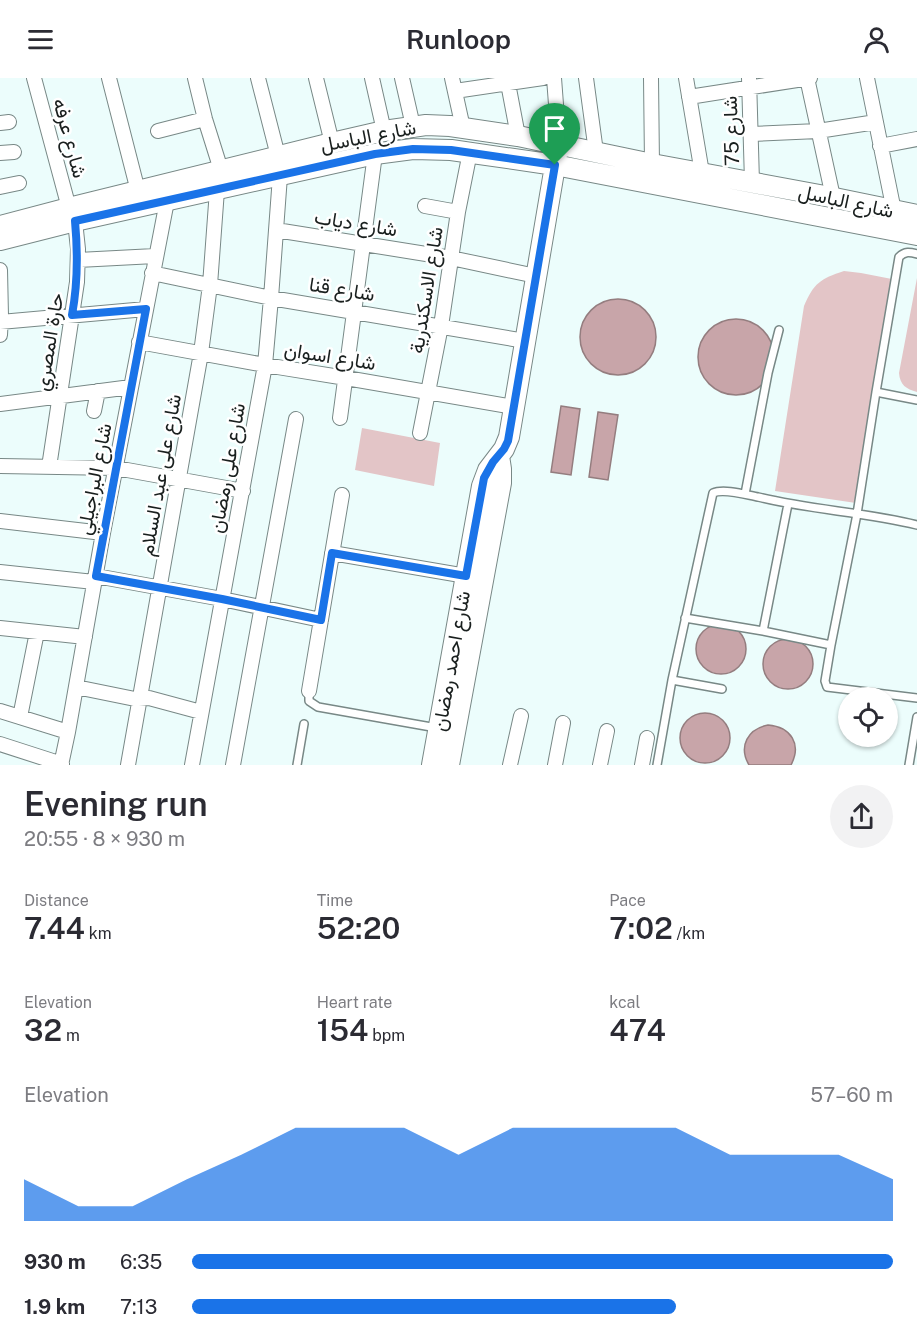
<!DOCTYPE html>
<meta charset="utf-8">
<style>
:root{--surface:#fff;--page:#f2f2f3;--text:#2b2b33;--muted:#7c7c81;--accent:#1a73e8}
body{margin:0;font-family:"Public Sans",Vazirmatn,sans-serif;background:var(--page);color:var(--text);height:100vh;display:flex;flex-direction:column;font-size:22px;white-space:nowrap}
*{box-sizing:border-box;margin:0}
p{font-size:20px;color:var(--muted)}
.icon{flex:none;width:33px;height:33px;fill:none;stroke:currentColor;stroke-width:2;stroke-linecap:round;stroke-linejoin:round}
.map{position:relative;height:687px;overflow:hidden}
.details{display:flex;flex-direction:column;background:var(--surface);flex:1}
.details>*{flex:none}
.fabs{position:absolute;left:838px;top:609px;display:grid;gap:12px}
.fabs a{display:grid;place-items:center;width:60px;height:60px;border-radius:50%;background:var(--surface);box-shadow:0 2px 4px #0004;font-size:30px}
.pin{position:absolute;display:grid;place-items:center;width:51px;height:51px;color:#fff;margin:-62px -26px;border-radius:50% 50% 50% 0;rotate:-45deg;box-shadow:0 0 6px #0007}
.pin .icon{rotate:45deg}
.round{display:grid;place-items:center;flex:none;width:63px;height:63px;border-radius:32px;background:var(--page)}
.overview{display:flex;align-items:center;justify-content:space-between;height:102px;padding:0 24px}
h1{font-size:33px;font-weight:600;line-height:45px}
.figures{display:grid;grid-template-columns:repeat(3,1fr);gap:9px;height:102px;padding:6px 24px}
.figures div{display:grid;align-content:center}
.figures b{font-size:30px;font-weight:600}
.figures small{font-size:16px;font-weight:400}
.figures p{font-size:16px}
.chart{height:168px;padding:12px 24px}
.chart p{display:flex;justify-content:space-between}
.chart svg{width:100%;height:108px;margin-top:6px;fill:var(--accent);opacity:.7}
ul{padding:0 24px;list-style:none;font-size:20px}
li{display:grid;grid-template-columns:96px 72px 1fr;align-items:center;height:45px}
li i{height:15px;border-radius:8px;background:var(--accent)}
header{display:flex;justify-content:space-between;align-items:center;height:78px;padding:0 24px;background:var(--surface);font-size:27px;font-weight:600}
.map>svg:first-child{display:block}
</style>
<header><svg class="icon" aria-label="menu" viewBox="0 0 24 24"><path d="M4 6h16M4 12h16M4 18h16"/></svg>Runloop<svg class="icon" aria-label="person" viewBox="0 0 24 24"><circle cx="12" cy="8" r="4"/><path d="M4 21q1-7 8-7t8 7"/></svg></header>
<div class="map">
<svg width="917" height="687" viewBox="0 0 917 687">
<rect width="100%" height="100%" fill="#ecfdfc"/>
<path fill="#e3c5c7" d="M844 193 861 195 897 202 856 425 775 413 804 228C814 205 820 201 844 193Z
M917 200V314C906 311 900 307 899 295Z
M362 350 440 365 434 408 355 392Z"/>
<path fill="#c8a5a9" stroke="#947d7f" stroke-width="1.5" d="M580 259a38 38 0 1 1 76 0a38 38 0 1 1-76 0Z
M698 279a38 38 0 1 1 76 0a38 38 0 1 1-76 0Z
M561 328 580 331 571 397 551 394Z
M598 334 618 337 608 402 589 399Z
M696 571a25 25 0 1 1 50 0a25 25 0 1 1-50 0Z
M763 586a25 25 0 1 1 50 0a25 25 0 1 1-50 0Z
M680 660a25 25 0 1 1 50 0a25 25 0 1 1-50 0Z
M768 647C791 649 802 666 791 687H749C738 668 748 651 768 647Z"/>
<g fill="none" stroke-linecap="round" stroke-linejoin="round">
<g stroke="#788886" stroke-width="10">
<path id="lane" d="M917 176C910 174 905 173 899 179L876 314 857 436 831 567 825 603 827 609 917 620
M876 314 917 322
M745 416 768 295 779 252
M685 540 763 553 831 567
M763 553 788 426
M672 602 722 611
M309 613V623L318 629 437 650
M297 687 304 646
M657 687 672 602 713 415C724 410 747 417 758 419 810 432 866 434 917 447
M909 687 917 639"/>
</g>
<g stroke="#788886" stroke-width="16">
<path id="street" d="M34 0 69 130
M109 0 138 113
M195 0 205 41 221 92
M258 0 278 78
M316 0 332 65
M372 0 384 53
M402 0 413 48
M452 0 463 50
M507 0 518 58
M554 0 559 66
M586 0 596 74
M651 0 652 86
M686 0 702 95
M749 0 752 104
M807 0 833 119
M867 0 894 133
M455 13 543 0
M689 19 810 0
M0 45 9 44
M158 53 205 41
M751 56 818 53 876 44
M880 68 917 61
M0 75 14 74
M0 109 19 105
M425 128 458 134
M276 152 451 180 536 198
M78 182 155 178
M0 192 1 238 0 257
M152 195 271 220 525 263
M0 244 146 231
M139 264 265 287 346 300 514 329
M0 326 131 309
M94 333 98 313
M340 340 375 76
M420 355 441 248 458 134 470 74
M0 388 116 390 243 413
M49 389 77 204 78 171 75 143
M0 443 103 455
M332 475 472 499
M0 494 94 504
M96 498 222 521 321 542
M0 550 85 559
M76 609 135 621 149 620 201 634
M309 613 342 417
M0 633 68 654
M20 639 37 554
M0 666 62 686
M61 687 68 654 103 455 167 123
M128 687 201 275 210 207 217 112
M192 687 265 287 271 220 280 98
M233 687 296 341
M510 687 521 638
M555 687 563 645
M600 687 607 653
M642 687 647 660"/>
</g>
<g stroke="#788886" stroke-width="22">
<path id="secondary" d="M0 148 69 130 332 65 384 53 426 47 450 48 518 58 652 86 825 118 917 137
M0 162 75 143 375 76 413 71 451 72 555 87 917 157
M432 687 482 408 488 392 504 371 509 359 557 76
M449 687 501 405V391L499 378"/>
</g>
<use href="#lane" stroke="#fff" stroke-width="7"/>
<use href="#street" stroke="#fff" stroke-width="14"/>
<use href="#secondary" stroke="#fff" stroke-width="20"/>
</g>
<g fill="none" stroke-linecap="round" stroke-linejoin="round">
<g stroke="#fff" stroke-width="12">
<path id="route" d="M413 71 451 72 555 87 508 363 504 371 493 384 484 400 466 498 332 475 321 542 222 521 96 498 146 231 72 237C78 205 78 176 75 143L375 76Z"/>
</g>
<use href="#route" stroke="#1a73e8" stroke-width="8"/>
</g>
<g text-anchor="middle" stroke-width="5" stroke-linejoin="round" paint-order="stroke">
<g font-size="20" fill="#191f1e" stroke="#fff">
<text transform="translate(731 53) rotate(-92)" y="7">شارع 75</text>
<text transform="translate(368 58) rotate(-11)" y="7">شارع الباسل</text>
<text transform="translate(70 60) rotate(75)" y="7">شارع عرفه</text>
<text transform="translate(846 123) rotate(12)" y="7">شارع الباسل</text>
<text transform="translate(356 145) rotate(9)" y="7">شارع دياب</text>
<text transform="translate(342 211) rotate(9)" y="7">شارع قنا</text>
<text transform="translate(426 212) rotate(-81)" y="7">شارع الاسكندرية</text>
<text transform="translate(49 264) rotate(-81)" y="7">حارة المصري</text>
<text transform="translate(330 278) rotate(9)" y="7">شارع اسوان</text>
<text transform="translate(227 390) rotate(-80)" y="7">شارع على رمضان</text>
<text transform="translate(160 397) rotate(-80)" y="7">شارع على عبد السلام</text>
<text transform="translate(94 401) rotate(-79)" y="7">شارع البراجيلي</text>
<text transform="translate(451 583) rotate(-80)" y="7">شارع احمد رمضان</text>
</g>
</g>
</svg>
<div class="fabs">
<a><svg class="icon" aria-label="locate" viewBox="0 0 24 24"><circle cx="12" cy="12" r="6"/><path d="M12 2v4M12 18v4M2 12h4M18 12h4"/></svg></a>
</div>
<div class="pin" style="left:555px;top:87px;background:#1e9e55"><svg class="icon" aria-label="arrive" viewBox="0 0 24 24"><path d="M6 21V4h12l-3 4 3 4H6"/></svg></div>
</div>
<section class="details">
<div class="overview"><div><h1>Evening run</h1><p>20:55 · 8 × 930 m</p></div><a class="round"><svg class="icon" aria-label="share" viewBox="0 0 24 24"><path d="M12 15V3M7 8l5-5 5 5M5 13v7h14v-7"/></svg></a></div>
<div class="figures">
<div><p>Distance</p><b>7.44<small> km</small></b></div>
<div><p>Time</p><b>52:20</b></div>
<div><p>Pace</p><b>7:02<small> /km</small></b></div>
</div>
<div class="figures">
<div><p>Elevation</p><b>32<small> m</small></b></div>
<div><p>Heart rate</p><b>154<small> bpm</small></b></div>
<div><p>kcal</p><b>474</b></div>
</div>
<div class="chart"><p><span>Elevation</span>57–60 m</p>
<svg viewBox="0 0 160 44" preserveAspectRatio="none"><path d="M0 44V27L10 38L20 38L30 27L40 17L50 6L60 6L70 6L80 17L90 6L100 6L110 6L120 6L130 17L140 17L150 17L160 27V44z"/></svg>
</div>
<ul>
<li><b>930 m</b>6:35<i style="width:100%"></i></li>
<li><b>1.9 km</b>7:13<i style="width:69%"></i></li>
</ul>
</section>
